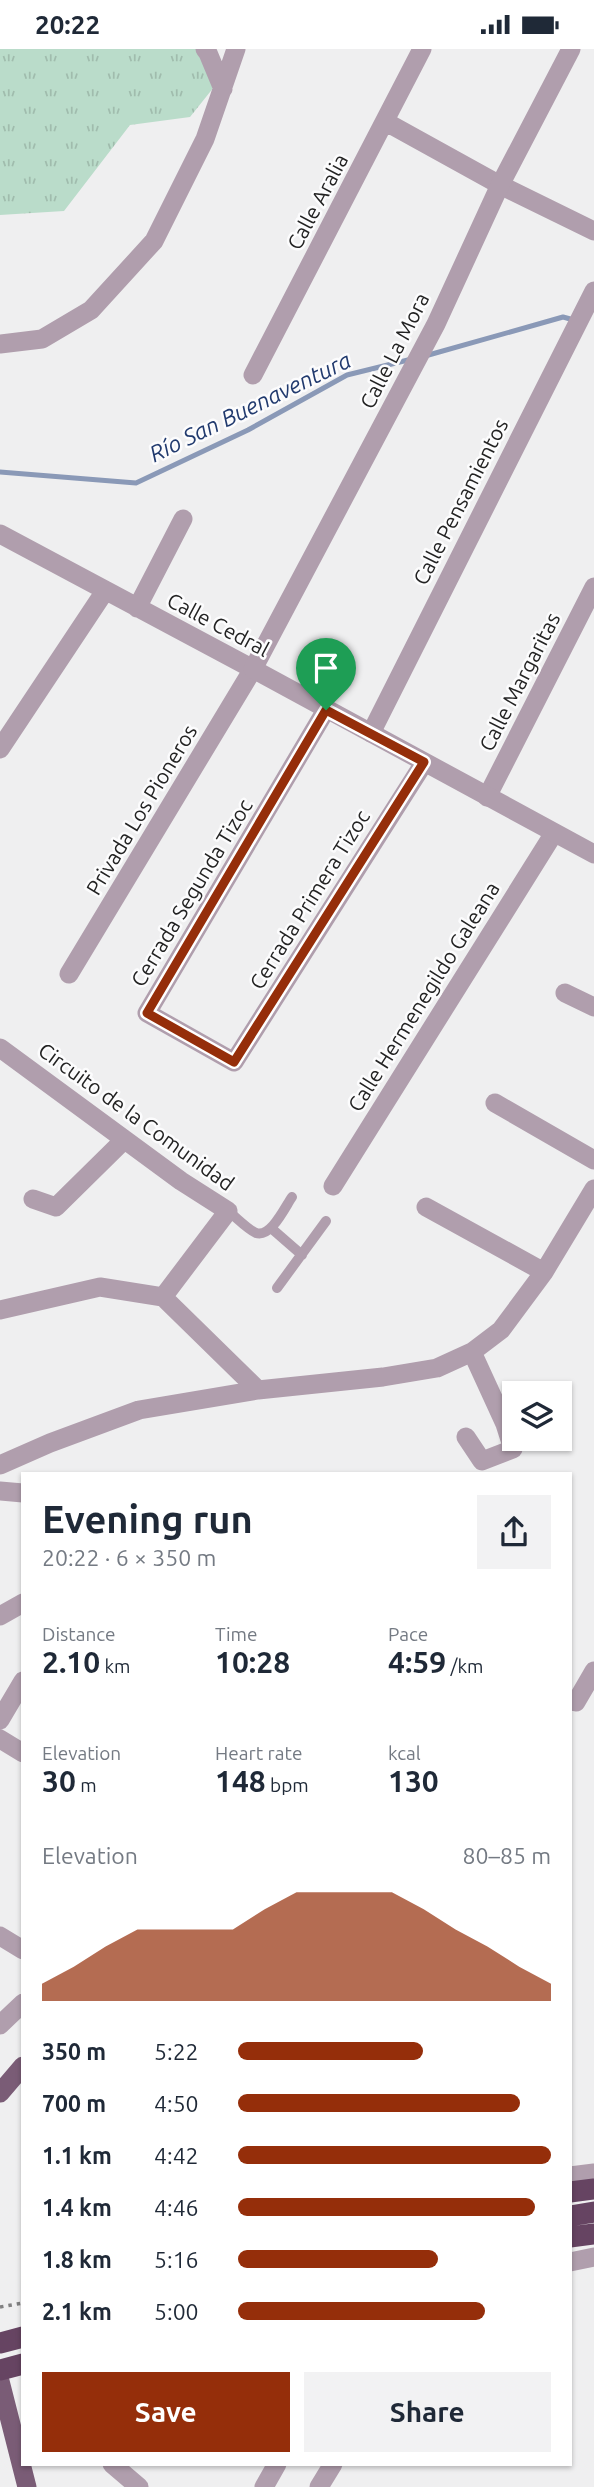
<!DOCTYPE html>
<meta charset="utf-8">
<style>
:root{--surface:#fff;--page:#f2f2f3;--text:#1f2937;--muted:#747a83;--accent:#952e0a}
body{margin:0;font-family:Ubuntu,sans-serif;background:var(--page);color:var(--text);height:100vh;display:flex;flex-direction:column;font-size:26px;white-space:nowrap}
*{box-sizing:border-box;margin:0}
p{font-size:23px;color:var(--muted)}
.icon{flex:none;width:38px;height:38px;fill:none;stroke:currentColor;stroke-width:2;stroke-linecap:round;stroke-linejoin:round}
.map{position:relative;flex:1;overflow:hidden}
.side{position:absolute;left:21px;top:1423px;width:551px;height:994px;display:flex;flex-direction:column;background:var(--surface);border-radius:0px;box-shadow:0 2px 5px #0004}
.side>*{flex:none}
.controls{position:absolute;left:502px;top:1332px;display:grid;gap:14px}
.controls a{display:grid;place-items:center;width:70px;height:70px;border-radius:0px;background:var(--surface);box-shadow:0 2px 5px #0004;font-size:35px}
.pin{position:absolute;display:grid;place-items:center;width:60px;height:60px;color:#fff;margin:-72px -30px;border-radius:50% 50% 50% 0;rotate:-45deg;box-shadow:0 0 7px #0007}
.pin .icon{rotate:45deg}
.round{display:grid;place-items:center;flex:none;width:74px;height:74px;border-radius:0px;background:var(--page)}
.summary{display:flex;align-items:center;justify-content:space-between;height:119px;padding:0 21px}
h1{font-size:38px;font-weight:700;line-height:52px}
.figures{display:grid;grid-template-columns:repeat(3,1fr);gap:10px;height:119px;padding:7px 21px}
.figures div{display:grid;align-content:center}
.figures b{font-size:30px;font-weight:700}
.figures small{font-size:19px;font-weight:400}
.figures p{font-size:19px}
.chart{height:196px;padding:14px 21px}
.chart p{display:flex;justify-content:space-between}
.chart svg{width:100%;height:126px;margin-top:7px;fill:var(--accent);opacity:.7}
.cta{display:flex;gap:14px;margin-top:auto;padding:14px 21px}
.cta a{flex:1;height:80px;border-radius:0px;background:var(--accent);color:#fff;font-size:28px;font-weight:700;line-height:80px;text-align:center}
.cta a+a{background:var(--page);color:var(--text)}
ul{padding:0 21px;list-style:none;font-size:23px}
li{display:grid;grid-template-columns:112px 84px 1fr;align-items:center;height:52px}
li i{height:18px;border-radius:9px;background:var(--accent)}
.status{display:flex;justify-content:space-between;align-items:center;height:49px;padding:0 35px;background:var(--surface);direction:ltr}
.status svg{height:19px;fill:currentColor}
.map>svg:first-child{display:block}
</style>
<div class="status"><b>20:22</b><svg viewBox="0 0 49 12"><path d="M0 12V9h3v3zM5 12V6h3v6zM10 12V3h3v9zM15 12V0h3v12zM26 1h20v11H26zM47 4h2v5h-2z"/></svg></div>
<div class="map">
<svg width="594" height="2438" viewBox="0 0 594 2438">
<defs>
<pattern id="grass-tufts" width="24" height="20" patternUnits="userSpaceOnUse" patternTransform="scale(1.75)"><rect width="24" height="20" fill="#badcca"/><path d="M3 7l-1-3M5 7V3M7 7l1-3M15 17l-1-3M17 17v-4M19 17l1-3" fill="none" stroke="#a0bcad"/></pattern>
</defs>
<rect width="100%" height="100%" fill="#efeff0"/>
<path fill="url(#grass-tufts)" d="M0 0H198L214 38 190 68 130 76 64 162 0 166Z"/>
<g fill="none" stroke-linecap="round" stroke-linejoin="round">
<path stroke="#8a99b7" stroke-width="5" d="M425 307 563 268 574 271
M0 423 136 434 248 381 347 326 412 310"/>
<path stroke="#818182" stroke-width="3.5" stroke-dasharray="3.5 5" stroke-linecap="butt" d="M0 2258 23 2254"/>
<path stroke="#b09ead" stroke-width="10" d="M228 1162C236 1168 247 1180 256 1184 271 1189 285 1158 292 1148
M271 1179 302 1206
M277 1239 326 1172"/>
<path stroke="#b09ead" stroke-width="19" d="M205 0 208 4 223 40
M386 73 500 136 594 182
M0 295 42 290 91 261 154 192 205 90 236 0
M253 326 422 0
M0 485 253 620 69 925
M137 559 183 470
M326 661 147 964 234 1013 424 714
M371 684 594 242
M0 700 105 542
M487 748 594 538
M565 944 594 958
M0 999 181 1132 228 1162 163 1248 100 1238 0 1261
M495 1054 594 1111
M333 1137 554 784
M33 1150 56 1158 124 1091
M426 1158 544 1223
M163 1248 258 1341
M466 1388 482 1412 513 1400 505 1375 472 1303
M0 1416 50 1394 139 1361 258 1341 383 1328 437 1319 472 1303 501 1281 544 1223 594 1140
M0 1442 23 1444
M0 1567 23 1554
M570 1652 576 1653 594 1622
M0 1671 23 1632
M0 1690 23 1704
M0 1887 23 1901
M0 1976 23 1954
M570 2127 594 2124
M570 2213 594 2208
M112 2415 139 2438
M264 2438 277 2415
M319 2438 333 2415"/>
<path stroke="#b09ead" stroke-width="19" d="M571 0 500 136 436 275 253 620 594 805"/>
<path stroke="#7a5c76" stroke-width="19" d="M0 2044 23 2017
M0 2332 27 2438"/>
<path stroke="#664462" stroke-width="21" d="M570 2143 594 2140
M570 2167 594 2163
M570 2188 594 2185
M0 2294 23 2288
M0 2321 23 2315"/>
</g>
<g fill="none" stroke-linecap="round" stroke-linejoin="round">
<g stroke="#fff" stroke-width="14">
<path id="route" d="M326 661 424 713 234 1013 147 964Z"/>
</g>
<use href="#route" stroke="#952e0a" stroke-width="9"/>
</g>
<g text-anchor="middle" stroke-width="5" stroke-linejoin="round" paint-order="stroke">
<g font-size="21" fill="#232323" stroke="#fcfcfd">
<text transform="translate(318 153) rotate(-62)" y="7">Calle Aralia</text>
<text transform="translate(395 302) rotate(-63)" y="7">Calle La Mora</text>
<text transform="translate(461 453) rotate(-63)" y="7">Calle Pensamientos</text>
<text transform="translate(218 576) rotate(28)" y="7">Calle Cedral</text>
<text transform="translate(520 633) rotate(-63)" y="7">Calle Margaritas</text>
<text transform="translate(142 761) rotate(-59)" y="7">Privada Los Pioneros</text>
<text transform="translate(192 844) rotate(-59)" y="7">Cerrada Segunda Tizoc</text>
<text transform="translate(310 851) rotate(-58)" y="7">Cerrada Primera Tizoc</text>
<text transform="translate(424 948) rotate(-58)" y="7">Calle Hermenegildo Galeana</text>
<text transform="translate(136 1068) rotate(36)" y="7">Circuito de la Comunidad</text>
</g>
<g font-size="23" font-style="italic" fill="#213a6e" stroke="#fcfcfd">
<text transform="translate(250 358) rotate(-26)" y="8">Río San Buenaventura</text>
</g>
</g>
</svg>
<div class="controls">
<a><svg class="icon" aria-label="layers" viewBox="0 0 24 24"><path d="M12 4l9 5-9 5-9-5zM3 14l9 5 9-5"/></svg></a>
</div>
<div class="pin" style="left:326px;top:661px;background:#1e9e55"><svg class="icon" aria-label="arrive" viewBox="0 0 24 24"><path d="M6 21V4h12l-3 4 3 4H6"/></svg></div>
<section class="side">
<div class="summary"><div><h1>Evening run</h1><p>20:22 · 6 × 350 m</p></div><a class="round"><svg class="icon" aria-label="share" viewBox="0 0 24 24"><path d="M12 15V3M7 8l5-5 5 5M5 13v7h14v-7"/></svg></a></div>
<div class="figures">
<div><p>Distance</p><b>2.10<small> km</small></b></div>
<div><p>Time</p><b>10:28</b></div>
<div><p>Pace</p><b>4:59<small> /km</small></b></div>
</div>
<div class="figures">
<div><p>Elevation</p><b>30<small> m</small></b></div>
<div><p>Heart rate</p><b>148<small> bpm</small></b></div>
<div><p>kcal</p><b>130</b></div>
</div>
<div class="chart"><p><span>Elevation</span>80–85 m</p>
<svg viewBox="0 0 160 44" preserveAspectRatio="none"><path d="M0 44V38L10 32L20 25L30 19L40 19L50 19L60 19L70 12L80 6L90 6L100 6L110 6L120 12L130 19L140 25L150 32L160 38V44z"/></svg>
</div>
<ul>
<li><b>350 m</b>5:22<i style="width:59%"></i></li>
<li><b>700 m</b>4:50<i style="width:90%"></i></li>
<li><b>1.1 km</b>4:42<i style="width:100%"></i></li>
<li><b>1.4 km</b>4:46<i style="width:95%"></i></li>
<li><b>1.8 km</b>5:16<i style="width:64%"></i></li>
<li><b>2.1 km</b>5:00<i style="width:79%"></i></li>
</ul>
<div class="cta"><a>Save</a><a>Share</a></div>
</section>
</div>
